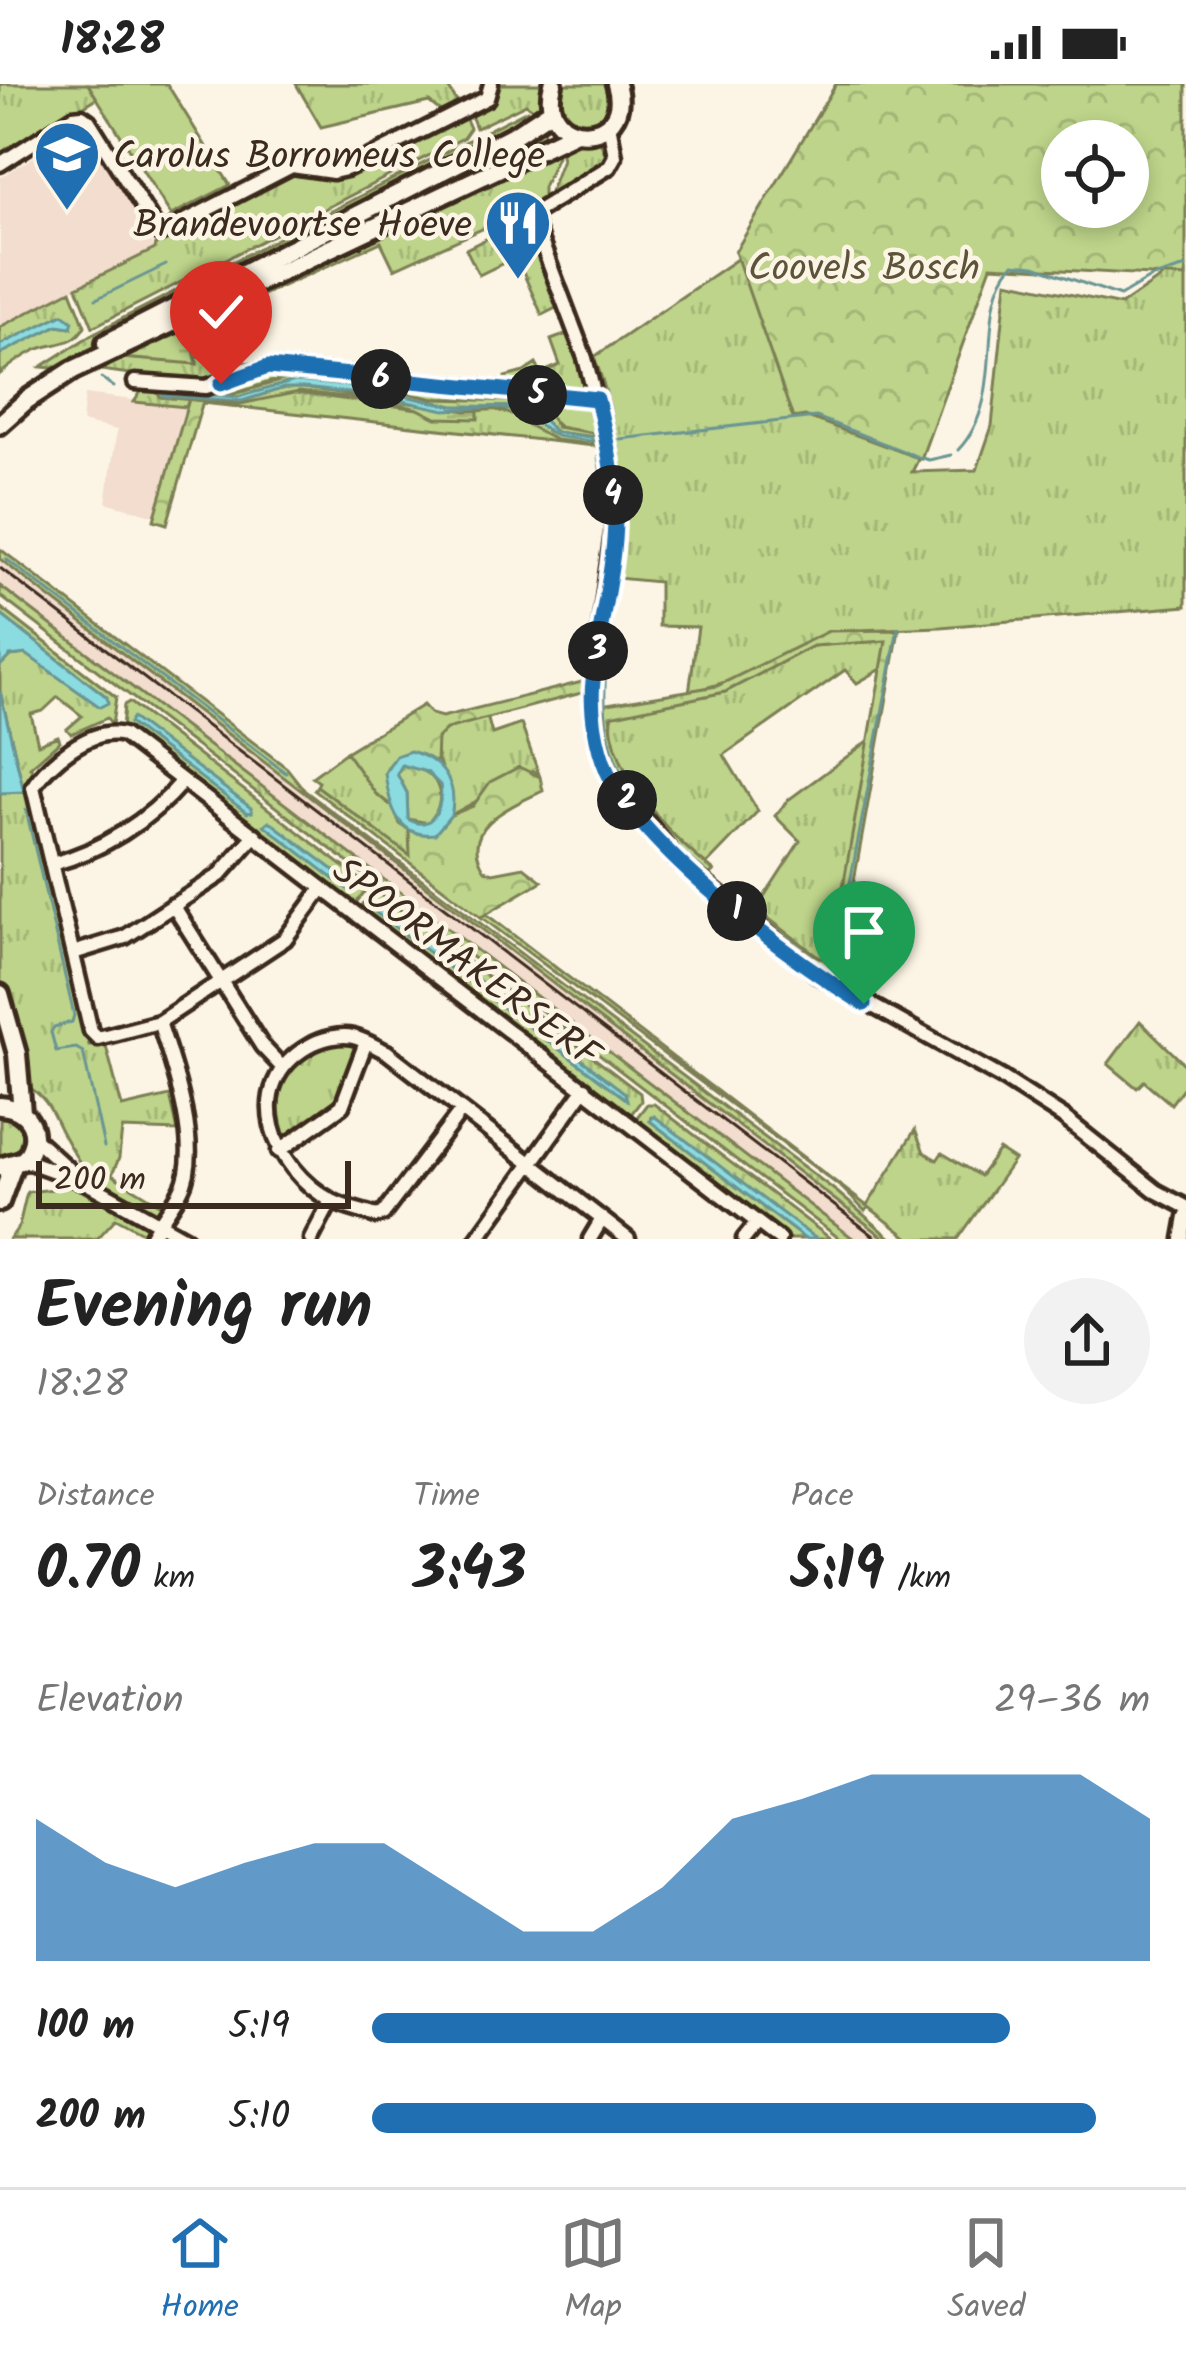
<!DOCTYPE html>
<meta charset="utf-8">
<style>
:root{--surface:#fff;--page:#f2f2f2;--text:#222;--muted:#767676;--line:#e0e0e0;--accent:#1f6fb2}
body{margin:0;font-family:Kalam,sans-serif;background:var(--page);color:var(--text);height:100vh;display:flex;flex-direction:column;font-size:45px;white-space:nowrap}
*{box-sizing:border-box;margin:0}
p{font-size:39px;color:var(--muted)}
.icon{flex:none;width:66px;height:66px;fill:none;stroke:currentColor;stroke-width:2;stroke-linecap:round;stroke-linejoin:round}
.map{position:relative;height:1155px;overflow:hidden}
.details{display:flex;flex-direction:column;background:var(--surface);flex:1}
.details>*{flex:none}
.tools{position:absolute;left:1041px;top:36px;display:grid;gap:24px}
.tools a{display:grid;place-items:center;width:108px;height:108px;border-radius:50%;background:var(--surface);box-shadow:0 6px 18px #0003;font-size:60px}
.scale{position:absolute;left:36px;bottom:30px;width:315px;box-sizing:border-box;padding-left:12px;border:6px solid #3b2a1e;border-top:0;font-size:33px;line-height:42px;white-space:nowrap;color:#3b2a1e;-webkit-text-stroke:9px #fcf5e5;paint-order:stroke}
.pin{position:absolute;display:grid;place-items:center;width:102px;height:102px;color:#fff;margin:-123px -51px;border-radius:50% 50% 50% 0;rotate:-45deg;box-shadow:0 0 12px #0007}
.pin .icon{rotate:45deg}
.km{position:absolute;width:60px;height:60px;margin:-30px;border-radius:50%;background:#222;color:#fff;font-size:33px;line-height:60px;text-align:center}
.round{display:grid;place-items:center;flex:none;width:126px;height:126px;border-radius:63px;background:var(--page)}
.overview{display:flex;align-items:center;justify-content:space-between;height:204px;padding:0 36px}
h1{font-size:66px;font-weight:600;line-height:90px}
.figures{display:grid;grid-template-columns:repeat(3,1fr);gap:18px;height:204px;padding:12px 36px}
.figures div{display:grid;align-content:center}
.figures b{font-size:60px;font-weight:600}
.figures small{font-size:33px;font-weight:400}
.figures p{font-size:33px}
.chart{height:336px;padding:24px 36px}
.chart p{display:flex;justify-content:space-between}
.chart svg{width:100%;height:216px;margin-top:12px;fill:var(--accent);opacity:.7}
ul{padding:0 36px;list-style:none;font-size:39px}
li{display:grid;grid-template-columns:192px 144px 1fr;align-items:center;height:90px}
li i{height:30px;border-radius:15px;background:var(--accent)}
.status{display:flex;justify-content:space-between;align-items:center;height:84px;padding:0 60px;background:var(--surface);direction:ltr}
.status svg{height:33px;fill:currentColor}
.menu{display:flex;justify-content:space-around;align-items:center;height:168px;border-top:3px solid var(--line);background:var(--surface);font-size:33px;color:var(--muted)}
.menu a{display:grid;justify-items:center;gap:6px}
.menu .current{color:var(--accent)}
.map>svg:first-child{display:block}
</style>
<div class="status"><b>18:28</b><svg viewBox="0 0 49 12"><path d="M0 12V9h3v3zM5 12V6h3v6zM10 12V3h3v9zM15 12V0h3v12zM26 1h20v11H26zM47 4h2v5h-2z"/></svg></div>
<div class="map">
<svg width="1186" height="1155" viewBox="0 0 1186 1155">
<defs>
<pattern id="grass-tufts" width="24" height="20" patternUnits="userSpaceOnUse" patternTransform="scale(3)"><rect width="24" height="20" fill="#bdd48a"/><path d="M3 7l-1-3M5 7V3M7 7l1-3M15 17l-1-3M17 17v-4M19 17l1-3" fill="none" stroke="#a3b677"/></pattern>
<pattern id="forest-crowns" width="20" height="18" patternUnits="userSpaceOnUse" patternTransform="scale(3)"><rect width="20" height="18" fill="#bdd48a"/><path d="M2 6a3 3 0 1 1 6 0M12 15a3 3 0 1 1 6 0" fill="none" stroke="#a3b677"/></pattern>
<pattern id="wetland-marsh" width="20" height="14" patternUnits="userSpaceOnUse" patternTransform="scale(3)"><rect width="20" height="14" fill="#bdd48a"/><path d="M1 5h8M5 5V1M11 12h8M15 12V8" fill="none" stroke="#a3b677"/></pattern>
</defs>
<rect width="100%" height="100%" fill="#fcf5e5"/>
<filter id="ink" filterUnits="userSpaceOnUse"><feTurbulence type="fractalNoise" baseFrequency=".00833" numOctaves="2"/><feDisplacementMap in="SourceGraphic" scale="24" xChannelSelector="R" yChannelSelector="G"/><feConvolveMatrix kernelMatrix="1 2 1 2 8 2 1 2 1" color-interpolation-filters="sRGB"/></filter>
<g filter="url(#ink)">
<path fill="#f3ddce" d="M83 42 155 164 0 242V94Z
M85 310 190 323 159 433 106 418 117 346 82 338Z
M0 475 303 709 886 1155H854L0 502Z"/>
<path fill="url(#grass-tufts)" stroke="#7c7f54" stroke-width="3" d="M0 0H88L97 14 0 74Z
M296 0H446L460 23 444 30 429 18 321 43Z
M498 0H549L546 21 540 30 526 20 476 44 470 29 496 12Z
M561 0H610L614 17 606 35 585 44 565 36 557 13Z
M527 26 536 35 516 47 52 284 41 283 96 248Z
M464 31 470 44 463 54 93 243 77 203 155 165 157 155 289 88 335 92Z
M539 40 551 60 71 280Z
M579 53 600 57 608 77 558 109 549 110 562 75 559 63Z
M554 65 557 72 543 103V114L535 121 394 185 381 158 122 274 197 279 196 273 271 281 202 300 101 286 56 306 59 298Z
M524 136 549 186 560 222 542 231 516 173 479 191 466 165Z
M750 166 783 308 813 331 919 374 912 388 977 386 992 342 1007 197 1121 221 1171 187 1186 188V522L941 543 829 547 732 596 689 609 698 543 659 542V498L616 494C623 418 623 345 594 273Z
M71 206 85 242C73 264 53 257 34 267 22 273 11 281 0 290V270L58 241 71 243 63 230 0 261V243Z
M567 250 581 276 602 352 562 345 547 332 486 314 434 315 363 299 273 297 230 311 163 303 161 313 189 315 186 323 134 318 145 302 211 305 266 286 503 304 505 293 524 288 536 280 541 289 560 281 551 256Z
M288 308 419 325H494L523 333 520 337 590 360 596 358 595 362 202 319 240 320Z
M0 465 287 684 305 707 837 1108 892 1155H886L49 513 0 475Z
M0 502 854 1155H840L0 512Z
M0 523 116 613 112 641 107 634 71 650 67 645 82 632 58 613 43 627 31 630 38 660 58 652 60 657 30 683 35 688 28 701 89 961 105 958 122 1023 170 1012 178 1047 122 1045 119 1074 112 1091 163 1122 146 1150 116 1134 97 1155H10L19 1142 27 1108 80 1102 86 1092C81 1078 73 1069 66 1056 52 1032 51 1015 24 1000L0 901V709L24 707 0 607V582L10 572 26 570 107 613 0 530Z
M878 556 887 558 883 584 857 599 845 586 724 671 758 727 706 781C671 753 601 677 613 629L725 608 813 562Z
M129 618 365 799 366 806 356 819 352 820 122 644 124 621Z
M487 632 492 650 521 640 540 693 533 686 451 731C459 700 430 683 437 654L446 645Z
M871 655 830 878 827 879 756 825 800 757 775 732 788 716Z
M346 668 376 710 392 722 400 740 409 746 411 773 317 702 319 698 312 693Z
M378 809 640 1009 641 1017 632 1029 627 1030 362 828 361 822 371 810Z
M486 830 867 1122 915 1046 924 1068 937 1076 942 1069 980 1092 999 1066 1014 1076 958 1155H910L869 1123 865 1127 842 1104 481 833Z
M1140 937 1186 982V1000L1171 1020 1144 997 1137 1004 1108 980Z
M334 959 358 962 339 1018 287 1057C268 1011 285 970 334 959Z
M647 1020H654L831 1155H816L651 1033 650 1037 805 1155H790L637 1038V1033Z
M0 1029 17 1032 27 1048C23 1067 20 1073 0 1076Z"/>
<path fill="url(#forest-crowns)" stroke="#7c7f54" stroke-width="3" fill-rule="evenodd" d="M836 0H1186V193L991 182 921 375 805 332 793 334 735 168ZM1062 57H1128V123H1062Z
M189 315 203 317 167 440 154 436Z
M899 546 839 881 836 896 739 822 748 819 814 871 830 878 886 557 813 562 725 608 610 632C614 695 667 750 714 787L704 794C654 750 605 689 601 621L717 602 829 547Z
M590 596 589 607 446 645 437 654 436 679C415 664 397 663 385 689L392 722 376 710 346 668 423 621 431 630 442 633Z
M402 681C437 683 452 713 428 739L408 735 407 709 397 690Z
M519 683 540 693 543 707C511 722 456 744 485 786L493 789 524 783 542 797 481 833 314 706 317 702 410 772 409 746 435 749 451 731 473 722 490 698Z"/>
<path fill="url(#wetland-marsh)" stroke="#7c7f54" stroke-width="3" fill-rule="evenodd" d="M189 245 197 280 121 274Z
M290 294 363 299 434 315 517 317 545 326 557 343 594 349 598 354 590 360 555 356 519 336 521 333 494 325 478 327V335L436 334 418 325 383 317 299 308 240 320 161 313 157 309 163 303 230 311ZM295 297 360 303 453 322 515 323 540 333 555 348 596 353 548 348 540 339 508 325 467 327 304 304H284L242 317 164 312 165 305 238 313Z"/>
<path fill="#bdd48a" stroke="#7c7f54" stroke-width="3" d="M88 0H167L230 101 171 131Z"/>
<path fill="#8adce1" stroke="#6a9593" stroke-width="3" fill-rule="evenodd" d="M63 230 73 237 71 243 58 241 0 270V261Z
M295 297 360 303 453 322 515 323 540 333 555 348 596 354 590 357 556 352 520 328 496 323 445 326 385 313 304 304H284L242 317 164 312 161 307 238 313Z
M0 530 107 613 108 619 100 623 26 570 10 572 0 582Z
M0 607 24 708 0 709Z
M132 634 251 724 252 728 247 729 129 639Z
M410 667C441 675 459 699 451 731L435 750C396 755 389 719 385 689L396 672ZM402 681 427 688 440 701C444 722 432 750 408 735L407 709 397 690Z
M269 737 351 799 354 802 351 808 264 741Z
M382 822 625 1009 627 1016 376 829 375 824Z
M654 1032 816 1155H805L650 1037Z"/>
<g fill="none" stroke-linecap="round" stroke-linejoin="round">
<path stroke="#6a9593" stroke-width="3" d="M96 215 166 181
M101 294 114 303
M620 355 816 333 918 373 929 376 951 371
M958 366C1010 311 972 223 1013 180L1034 182 1120 212 1150 194 1186 183
M618 369C622 410 621 449 617 490 609 569 586 646 637 715
M598 373 603 401
M6 475 286 689
M26 726 74 931 72 938 54 943 51 948 56 967 76 964 83 968 104 1063
M665 751 730 811
M743 821 833 889 898 544"/>
<g stroke="#3b2a1e" stroke-width="21">
<path id="minor" d="M609 40 615 72 609 83 531 131 585 274 608 362 615 434 592 602 597 652 608 688 677 776 819 892 1004 995 1063 1033 1156 1107 1186 1123
M0 80 73 33 82 32 89 37 160 150 292 82 333 88 346 85 487 14 491 0
M135 298 206 303 268 283 597 315
M52 780C101 767 149 737 182 698
M322 805 285 855 159 938 98 954 91 947 33 703C48 678 93 642 123 651L779 1155
M173 821 262 962 282 983
M73 869 125 853 220 791 255 751
M461 1027 383 1130 376 1132C362 1127 345 1124 332 1117 273 1085 239 1002 309 962 320 955 340 950 353 953 365 956 376 963 387 968L628 1155
M34 1054 70 1087
M279 1067 342 1022 366 958
M24 1076 85 1098 187 1155
M150 1155C159 1138 172 1123 181 1106 203 1066 173 980 159 938
M311 1155 331 1117
M477 1155 585 1004
M590 1155 602 1135
M744 1155 757 1139
M1182 1155 1186 1133"/>
</g>
<g stroke="#3b2a1e" stroke-width="26">
<path id="secondary" d="M553 0C535 65 636 65 616 0
M106 259 517 49 552 26
M0 340 27 316 73 286 576 48
M0 910 17 970 22 1028
M0 1022C31 1024 43 1051 24 1076L0 1083
M0 1118 13 1082"/>
</g>
<use href="#minor" stroke="#fcf5e5" stroke-width="12"/>
<use href="#secondary" stroke="#fcf5e5" stroke-width="16"/>
<path stroke="#3b2a1e" stroke-width="3" d="M0 484 878 1155"/>
</g>
</g>
<g fill="none" stroke-linecap="round" stroke-linejoin="round" filter="url(#ink)">
<g stroke="#fff" stroke-width="24">
<path id="route" d="M221 300 268 283 597 315C606 353 615 393 615 433 615 487 598 543 593 597 590 624 596 662 607 687 643 766 790 874 864 920"/>
</g>
<use href="#route" stroke="#1f6fb2" stroke-width="15"/>
</g>
<defs>
<g id="school-pin" transform="scale(3.45)"><path d="M0 17L-7.5 6A9.5 9.5 0 1 1 7.5 6Z" fill="#1f6fb2" stroke="#fcf5e5"/><path d="M0-5L7-2L0 1L-7-2ZM-4 1L0 2.5L4 1V4Q0 6-4 4Z" fill="#fff"/></g>
<g id="restaurant-pin" transform="scale(3.45)"><path d="M0 17L-7.5 6A9.5 9.5 0 1 1 7.5 6Z" fill="#1f6fb2" stroke="#fcf5e5"/><path d="M-5-6h1v4h1v-4h1v4h1v-4h1v5L-1.5 .5V6h-2V.5L-5-1ZM5-6V6H3V1.5H1.5Q1.5-4 5-6Z" fill="#fff"/></g>
</defs>
<g fill-rule="evenodd">
<use href="#school-pin" x="67" y="70"/>
<use href="#restaurant-pin" x="518" y="139"/>
</g>
<g text-anchor="middle" stroke-width="9" stroke-linejoin="round" paint-order="stroke">
<g font-size="39" fill="#3b2a1e" stroke="#fcf5e5" text-anchor="start">
<text x="113" y="84">Carolus Borromeus College</text>
<text x="472" y="153" text-anchor="end">Brandevoortse Hoeve</text>
</g>
<g font-size="39" fill="#5c5439" stroke="#fcf5e5">
<text x="864" y="196">Coovels Bosch</text>
</g>
<g font-size="39" fill="#3b2a1e" stroke="#fcf5e5">
<text transform="translate(467 877) rotate(37)" y="14">SPOORMAKERSERF</text>
</g>
</g>
</svg>
<div class="tools">
<a><svg class="icon" aria-label="locate" viewBox="0 0 24 24"><circle cx="12" cy="12" r="6"/><path d="M12 2v4M12 18v4M2 12h4M18 12h4"/></svg></a>
</div>
<div class="scale">200 m</div>
<div class="pin" style="left:864px;top:920px;background:#1e9e55"><svg class="icon" aria-label="arrive" viewBox="0 0 24 24"><path d="M6 21V4h12l-3 4 3 4H6"/></svg></div>
<div class="pin" style="left:221px;top:300px;background:#d93025"><svg class="icon" aria-label="check" viewBox="0 0 24 24"><path d="M5 12l5 5 9-10"/></svg></div>
<b class="km" style="left:737px;top:827px">1</b>
<b class="km" style="left:627px;top:716px">2</b>
<b class="km" style="left:598px;top:567px">3</b>
<b class="km" style="left:613px;top:411px">4</b>
<b class="km" style="left:537px;top:311px">5</b>
<b class="km" style="left:381px;top:295px">6</b>
</div>
<section class="details">
<div class="overview"><div><h1>Evening run</h1><p>18:28</p></div><a class="round"><svg class="icon" aria-label="share" viewBox="0 0 24 24"><path d="M12 15V3M7 8l5-5 5 5M5 13v7h14v-7"/></svg></a></div>
<div class="figures">
<div><p>Distance</p><b>0.70<small> km</small></b></div>
<div><p>Time</p><b>3:43</b></div>
<div><p>Pace</p><b>5:19<small> /km</small></b></div>
</div>
<div class="chart"><p><span>Elevation</span>29–36 m</p>
<svg viewBox="0 0 160 44" preserveAspectRatio="none"><path d="M0 44V15L10 24L20 29L30 24L40 20L50 20L60 29L70 38L80 38L90 29L100 15L110 11L120 6L130 6L140 6L150 6L160 15V44z"/></svg>
</div>
<ul>
<li><b>100 m</b>5:19<i style="width:82%"></i></li>
<li><b>200 m</b>5:10<i style="width:93%"></i></li>
</ul>
</section>
<nav class="menu">
<a class="current"><svg class="icon" aria-label="home" viewBox="0 0 24 24"><path d="M3 11l9-7 9 7M6 9v11h12V9"/></svg>Home</a>
<a><svg class="icon" aria-label="map" viewBox="0 0 24 24"><path d="M3 6l6-2 6 2 6-2v14l-6 2-6-2-6 2zM9 4v14M15 6v14"/></svg>Map</a>
<a><svg class="icon" aria-label="saved" viewBox="0 0 24 24"><path d="M7 4h10v16l-5-4-5 4z"/></svg>Saved</a>
</nav>
